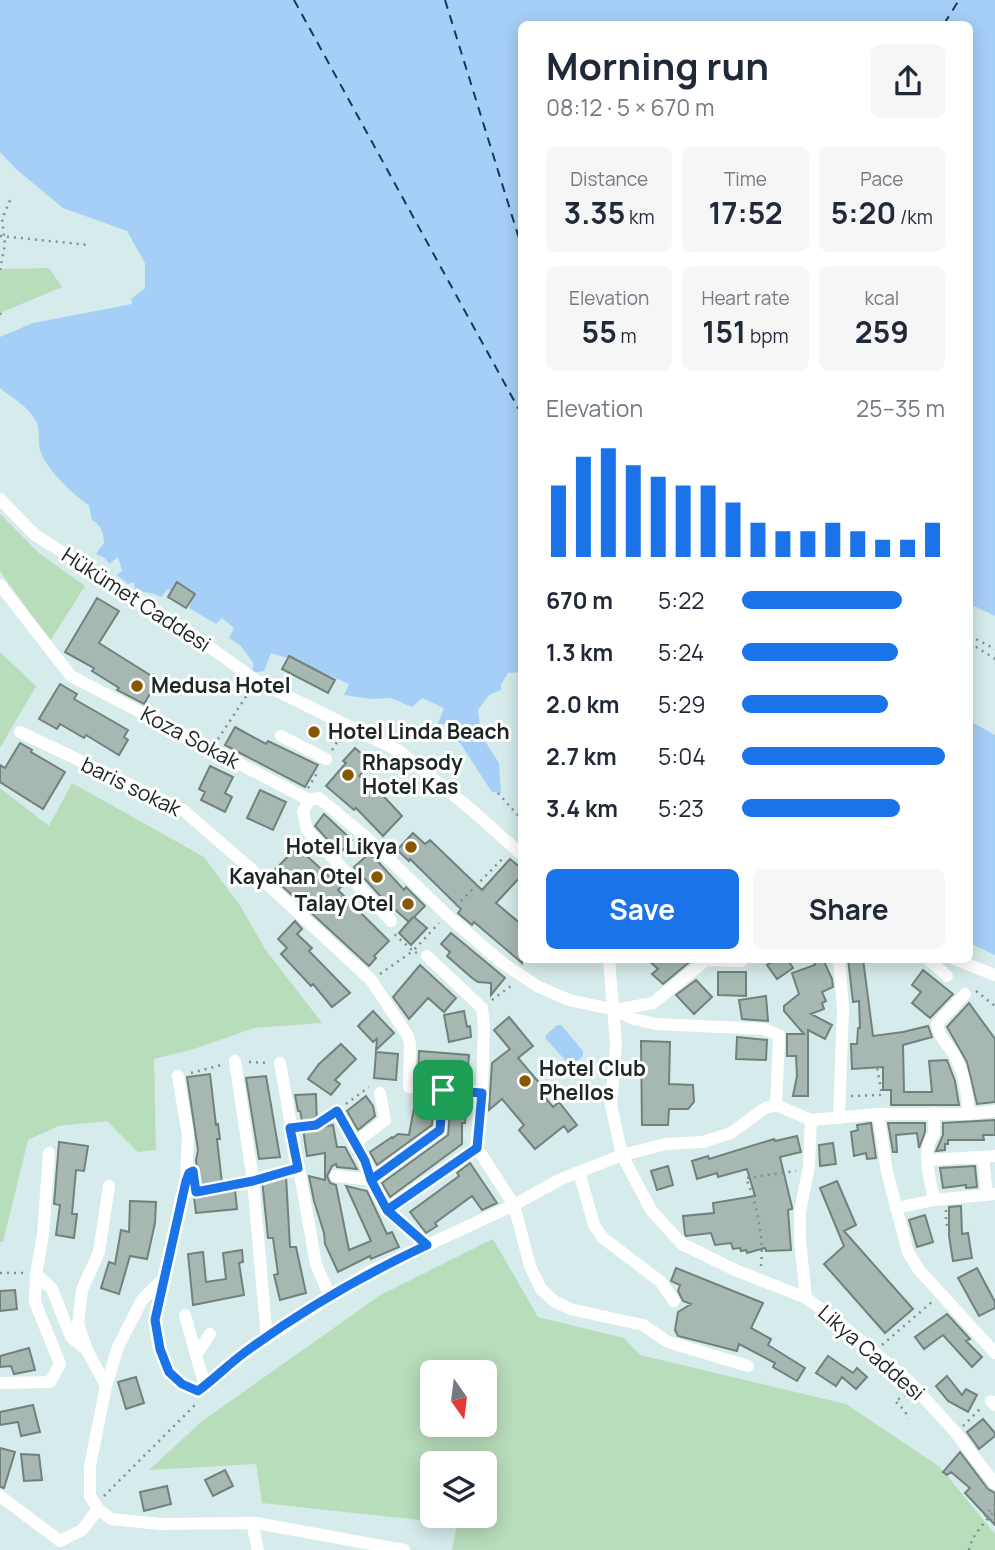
<!DOCTYPE html>
<meta charset="utf-8">
<style>
:root{--surface:#fff;--page:#f6f6f7;--text:#1f2937;--muted:#747a83;--accent:#1a73e8}
body{margin:0;font-family:Manrope,sans-serif;background:var(--page);color:var(--text);height:100vh;display:flex;flex-direction:column;font-size:26px;white-space:nowrap}
*{box-sizing:border-box;margin:0}
p{font-size:23px;color:var(--muted)}
.icon{flex:none;width:38px;height:38px;fill:none;stroke:currentColor;stroke-width:2;stroke-linecap:round;stroke-linejoin:round}
.map{position:relative;flex:1;overflow:hidden}
.drawer{position:absolute;left:518px;top:21px;width:455px;height:942px;display:flex;flex-direction:column;background:var(--surface);border-radius:10px;box-shadow:0 4px 18px #0003}
.drawer>*{flex:none}
.needle{width:46px;rotate:166deg}
.tools{position:absolute;left:420px;top:1360px;display:grid;gap:14px}
.tools a{display:grid;place-items:center;width:77px;height:77px;border-radius:10px;background:var(--surface);box-shadow:0 4px 18px #0003;font-size:35px}
.pin{position:absolute;display:grid;place-items:center;width:60px;height:60px;color:#fff;margin:-30px;border-radius:14px;box-shadow:0 4px 10px #0006}
.round{display:grid;place-items:center;flex:none;width:74px;height:74px;border-radius:10px;background:var(--page)}
.head{display:flex;align-items:center;justify-content:space-between;height:119px;padding:0 28px}
h1{font-size:38px;font-weight:700;line-height:52px}
.metrics{display:grid;grid-template-columns:repeat(3,1fr);gap:10px;height:119px;padding:7px 28px}
.metrics div{display:grid;align-content:center;border-radius:10px;background:var(--page);text-align:center}
.metrics b{font-size:30px;font-weight:700}
.metrics small{font-size:19px;font-weight:400}
.metrics p{font-size:19px}
.chart{height:196px;padding:14px 28px}
.chart p{display:flex;justify-content:space-between}
.chart svg{width:100%;height:126px;margin-top:7px;stroke:var(--accent);stroke-width:6}
.primary-button{display:flex;gap:14px;margin-top:auto;padding:14px 28px}
.primary-button a{flex:1;height:80px;border-radius:10px;background:var(--accent);color:#fff;font-size:28px;font-weight:700;line-height:80px;text-align:center}
.primary-button a+a{background:var(--page);color:var(--text)}
ul{padding:0 28px;list-style:none;font-size:23px}
li{display:grid;grid-template-columns:112px 84px 1fr;align-items:center;height:52px}
li i{height:18px;border-radius:9px;background:var(--accent)}
.map>svg:first-child{display:block}
</style>
<div class="map">
<svg width="995" height="1550" viewBox="0 0 995 1550">
<rect width="100%" height="100%" fill="#d6ebeb"/>
<path fill="#b8ddbb" fill-rule="evenodd" d="M49 268 62 287 0 313V269Z
M0 514 39 553 85 586 50 641 0 571Z
M0 652 36 686 0 748Z
M72 783 204 857 241 907 265 949 322 1023 254 1028 194 1049 154 1059 156 1150 138 1152 107 1121 58 1126 28 1140 3 1242H0V788L49 826Z
M493 1239 538 1317 624 1338 640 1355 846 1404 940 1467 995 1534V1550H452L457 1524 262 1503 256 1464 149 1470 201 1422 379 1296ZM432 1372H485V1424H432ZM432 1463H485V1516H432Z"/>
<path fill="#a6cff7" d="M0 0H995V616L970 604V24H522L521 672 508 673 501 684V690L489 695 478 710 481 735 499 763 501 793 492 792 460 743 446 737 451 731 447 724H438L444 708 422 698 412 707 391 698 371 699 344 695 349 684 294 660 271 653 264 671 251 673 254 664 240 645 229 638 234 628 222 618 216 624 189 608 191 602 168 589 161 597C153 592 144 593 135 589L134 582 128 584 117 575 122 571 118 557 109 564 105 558 96 554 104 543C103 532 102 526 92 520L89 505C75 497 47 469 41 453 37 443 41 431 36 421 27 405 13 399 0 388V337L33 323 132 304 131 299 145 288V263L127 231 63 208 17 170 0 152Z
M970 721 995 735V955L970 943Z
M557 1025H561L583 1051V1056L574 1063 577 1067 569 1074 562 1064 566 1061 546 1039V1035Z"/>
<g fill="none" stroke-linecap="round" stroke-linejoin="round">
<path stroke="#14395a" stroke-width="2" stroke-dasharray="9 7" stroke-linecap="butt" d="M294 0 522 415
M445 0 522 248
M944 24 959 0"/>
</g>
<path fill="#a6b8b1" stroke="#71827c" stroke-width="2" d="M177 582 195 594 186 608 168 597Z
M97 598 119 611 99 643 158 680 144 704 117 690 119 688 92 671 94 668 65 652Z
M289 656 335 680 328 693 282 669Z
M60 684 77 694 74 699 128 730 124 737 128 740 119 755 86 735 84 738 60 724 57 729 39 719Z
M235 727 266 744 268 741 318 765 305 787 225 745Z
M20 743 32 750 31 752 65 772 43 809 0 782V765L5 768Z
M355 748 371 762 359 776 376 791 377 789 402 816 383 836 356 808 354 810 326 786 346 763 343 761Z
M210 766 233 777 225 793 232 797 225 812 201 800 205 792 199 789Z
M260 790 286 802 273 830 247 818Z
M324 814 352 840 340 853 315 826Z
M413 833 425 844 430 840 482 890 510 859 522 869V875L496 903 522 925V963L474 922 472 925 458 913 461 909 410 859 409 861 397 850Z
M297 847 341 887 338 890 389 941 374 956 376 958 369 966 270 875Z
M370 853 404 890 406 887 425 906 414 917 427 928 411 945 399 933 413 917 409 922 383 899 354 867Z
M295 921 302 929 297 934 312 948 309 951 350 993 332 1007 313 984 311 986 281 954 287 948 278 939Z
M451 933 505 978 491 995V983L478 982 472 978 447 956 450 952 441 944Z
M647 959H693L663 984 652 974 658 969Z
M777 959H787L793 968 777 979 767 965Z
M813 959H823L832 979 833 987 822 992 826 1001 822 1003 824 1009 811 1014 832 1025 825 1039 808 1030V1096H793L797 1076 796 1056H787V1034H804L784 1011V1006L799 994 792 973 815 965Z
M848 959H863L873 1036 903 1032 928 1026 932 1037 903 1045 904 1092H932L929 1061 947 1060 955 1081 959 1105H891V1090H883V1067L852 1069 851 1044H857L858 1028H860L859 1001 853 1002Z
M420 965 456 998 444 1012 428 998 409 1019 393 997Z
M923 970 953 994 930 1018 912 1003 921 992 912 985Z
M718 972H746V996L718 995Z
M696 980 712 997 694 1014 676 995Z
M766 996 768 1021 742 1019 739 1000Z
M969 1003 995 1039V1102L977 1104 967 1062 947 1027Z
M373 1011 394 1033 376 1050 377 1039 373 1042 358 1026Z
M464 1011 467 1027 470 1026 471 1037 449 1042 444 1015Z
M509 1017 533 1046 518 1058 542 1086 539 1090 553 1107 559 1102 577 1125 568 1132 564 1126 535 1149 519 1130 524 1125 502 1099 489 1110 492 1063 510 1049 494 1030Z
M737 1037 767 1040 766 1060 736 1059Z
M641 1041 670 1042 669 1084 693 1085 694 1102 688 1109H669L668 1125H642Z
M341 1044 356 1059 335 1080 340 1084 331 1095 308 1079 319 1064Z
M419 1051 469 1055 467 1081 418 1078Z
M376 1052 398 1054 396 1080 374 1078Z
M210 1074 216 1125 218 1124 220 1139H217L223 1192 235 1190 237 1209 196 1213 194 1197 200 1196 196 1160 198 1150 187 1077Z
M266 1076 280 1157 259 1159 246 1078Z
M316 1094 317 1128 333 1125 337 1147H345L357 1169 337 1167 336 1164 332 1166 327 1176 330 1183 336 1185 349 1250 371 1241 346 1186 367 1191 387 1234 392 1232 399 1247 371 1259 370 1256 338 1272 325 1244 324 1233 314 1201 309 1176 325 1180V1153L307 1156 301 1115 300 1111H298L295 1095Z
M366 1096 373 1106 375 1116 358 1130 347 1111Z
M451 1099 467 1101 465 1123H462V1144L390 1197 382 1183 448 1135Z
M415 1103H434L432 1125 377 1165 370 1152 392 1137 393 1138 398 1134 409 1135Z
M995 1120V1135H983L984 1140H948V1144H945V1150L936 1151 943 1135V1123Z
M871 1123 876 1158 867 1159 866 1153 854 1156 851 1132 858 1130 857 1125Z
M888 1123H925V1132L919 1148 917 1133 896 1135 897 1152H893Z
M797 1136 801 1152 780 1157 792 1207V1209L788 1210 791 1250 766 1251 765 1248 747 1253 746 1250 741 1251 740 1248 733 1249 731 1243 715 1245 711 1233 686 1236 685 1234 683 1216 714 1213 713 1203 755 1196 747 1169 718 1177 717 1173 697 1179 692 1161 708 1156 709 1159 774 1139 775 1141Z
M59 1142 88 1146 84 1171 76 1170 72 1214H77L74 1238 56 1235 60 1205 54 1204Z
M833 1143 836 1164 820 1166 819 1145Z
M470 1163 497 1203 482 1210 472 1196 435 1223 437 1226 426 1233 410 1212 459 1176 457 1173Z
M668 1166 673 1185 657 1190 651 1171Z
M975 1166 977 1187 966 1188V1185L943 1188 940 1168Z
M286 1176 290 1247H296L306 1293 280 1300 274 1275 278 1274 273 1238H268L262 1179Z
M837 1181 856 1225 844 1231 913 1309 885 1333 824 1264 844 1246 820 1188Z
M130 1201 156 1202 155 1223 147 1259 130 1256 119 1294 101 1288 109 1262 115 1264 121 1230 129 1232Z
M961 1206 962 1234 968 1233 972 1258 953 1261 949 1236V1207Z
M925 1215 933 1242 917 1247 909 1220Z
M242 1250 243 1262 239 1263 244 1295 193 1305 188 1254 203 1252 206 1282 226 1279 223 1253Z
M676 1268 763 1303 751 1328 771 1339 768 1345 805 1368 797 1381 773 1367 775 1363 739 1344 737 1351 678 1336 675 1330 678 1312 691 1304 683 1301 678 1291 680 1285 671 1281Z
M977 1268 995 1302V1308L979 1316 958 1278Z
M15 1290 17 1309 0 1311V1291Z
M947 1314 970 1339 966 1341 982 1357 972 1367 943 1335 924 1349 915 1337Z
M29 1348 35 1370 14 1374 11 1366 0 1367V1356Z
M828 1356 853 1373 857 1368 867 1377 856 1389 842 1377 836 1386 816 1373Z
M947 1376 962 1395 966 1389 977 1395 968 1412 948 1401 936 1386Z
M136 1377 144 1403 126 1409 118 1382Z
M33 1405 40 1432 21 1436 18 1422 0 1425V1412Z
M983 1419 995 1433V1436L979 1449 967 1432Z
M0 1448 15 1452 4 1488 0 1487Z
M960 1452 988 1489 995 1493V1525L965 1493 970 1488 951 1472 947 1475 943 1472Z
M21 1454 39 1455 42 1480 24 1481Z
M225 1470 233 1486 213 1496 205 1480Z
M167 1486 171 1504 144 1511 140 1492Z"/>
<g fill="none" stroke-linecap="round" stroke-linejoin="round">
<path stroke="#819090" stroke-width="2.5" stroke-dasharray="2 5" stroke-linecap="butt" d="M0 236 89 245
M0 270 5 244 2 219 11 198
M0 313 1 315
M970 636 995 649
M970 643 995 659
M218 739 251 689
M332 750 342 734
M308 788 319 770
M498 793 522 820
M456 906 505 856
M417 953 413 951 439 923
M380 974 413 951 393 933
M976 991 995 1006
M492 1000 512 985
M249 1062 270 1063
M191 1073 225 1064
M851 1096 882 1095 877 1067
M346 1104 369 1087
M304 1126 316 1124 327 1118
M264 1178 288 1171
M196 1192 240 1184
M946 1210V1222L951 1236
M761 1266C764 1238 757 1205 746 1178L796 1171
M0 1273H26
M882 1345 933 1301
M906 1395 895 1401 905 1411 908 1419
M963 1426 981 1408
M104 1496 196 1404
M995 1505 985 1515 992 1521 995 1518
M969 1550C971 1537 985 1521 995 1511"/>
<path stroke="#fff" stroke-width="12" d="M0 499 35 535 186 630 257 681 399 751 473 811 522 855
M0 585 71 676 309 800
M20 732 183 810 251 869 371 980 408 1036 410 1044 409 1087 482 1093
M281 736 326 759
M309 800 319 798 366 837 447 915 500 961 537 986 569 1000 615 1010 634 1019 656 1024 764 1029 779 1035 776 1105
M309 800 303 812 307 830 391 921
M427 956 482 1008 484 1025 482 1093 477 1148 514 1205 530 1266 541 1289 554 1301 570 1309 643 1325 668 1342 748 1366
M609 959 616 1045 611 1105 622 1155 651 1210 682 1244 735 1270 806 1298 831 1316 910 1382 956 1433 995 1484
M954 959 995 975
M929 960 947 976
M965 994 937 1024C939 1040 950 1045 956 1058 965 1076 967 1094 969 1114
M615 1010 653 1003 706 960 742 961
M235 1061 253 1181 267 1339
M280 1063 316 1264 330 1297
M178 1076 188 1135 186 1181 155 1320 160 1349 169 1372 182 1384 198 1391 244 1353 369 1272 514 1205 561 1179 622 1155 666 1144 703 1142 731 1133 765 1108 776 1105
M776 1105 811 1120 878 1114H969L995 1111
M337 1111 365 1161 371 1180 387 1210 427 1245
M934 1113V1134C920 1150 931 1182 934 1200
M878 1114 887 1172 908 1252 919 1270 995 1353
M839 1118 843 1007 839 959
M355 1143 385 1120 380 1093
M49 1153 43 1235 36 1274 52 1289 71 1337 87 1350
M983 1157 987 1195
M928 1160 995 1156
M579 1172 594 1225 603 1238 661 1282 674 1301
M336 1176 371 1180 441 1130 443 1090
M896 1208 934 1200 995 1194
M387 1210 477 1148
M164 1278 142 1300 118 1347 106 1386 90 1466V1496L98 1509 111 1519 160 1524 256 1523 404 1550
M806 1298 800 1241V1212L809 1166 811 1120
M185 1315 196 1355
M0 1383 50 1382 60 1364 35 1302 36 1274
M106 1386 87 1350 78 1324 82 1290 99 1252 109 1186
M205 1386 196 1355 210 1334
M991 1401 995 1405
M0 1496 60 1541 82 1530 98 1509
M252 1523 258 1550"/>
</g>
<g fill="none" stroke-linecap="round" stroke-linejoin="round">
<g stroke="#fff" stroke-width="14">
<path id="route" d="M443 1090 440 1130 371 1180 387 1210 427 1245C363 1275 301 1311 244 1353 228 1365 214 1379 198 1391L182 1384 169 1372 160 1349 155 1320 186 1181 189 1173 193 1171 196 1192 253 1181 298 1168 290 1128 316 1125 337 1111 365 1161 371 1180 387 1210 477 1148 482 1093 443 1090"/>
</g>
<use href="#route" stroke="#1a73e8" stroke-width="9"/>
</g>
<g fill="#895700" stroke="#fff" stroke-width="2.5">
<circle cx="137" cy="686" r="7"/>
<circle cx="314" cy="732" r="7"/>
<circle cx="348" cy="775" r="7"/>
<circle cx="411" cy="847" r="7"/>
<circle cx="377" cy="877" r="7"/>
<circle cx="408" cy="904" r="7"/>
<circle cx="525" cy="1081" r="7"/>
</g>
<g text-anchor="middle" stroke-width="6" stroke-linejoin="round" paint-order="stroke">
<g font-size="21" fill="#1d2525" stroke="#fff">
<text transform="translate(136 600) rotate(33)" y="7">Hükümet Caddesi</text>
<text transform="translate(190 738) rotate(28)" y="7">Koza Sokak</text>
<text transform="translate(131 787) rotate(26)" y="7">baris sokak</text>
<text transform="translate(871 1353) rotate(41)" y="7">Likya Caddesi</text>
</g>
<g font-size="21" font-weight="bold" fill="#1d2525" stroke="#fff" text-anchor="start">
<text x="151" y="693">Medusa Hotel</text>
<text x="328" y="739">Hotel Linda Beach</text>
<text x="362" y="770">Rhapsody<tspan x="362" dy="24">Hotel Kas</tspan></text>
<text x="397" y="854" text-anchor="end">Hotel Likya</text>
<text x="363" y="884" text-anchor="end">Kayahan Otel</text>
<text x="394" y="911" text-anchor="end">Talay Otel</text>
<text x="539" y="1076">Hotel Club<tspan x="539" dy="24">Phellos</tspan></text>
</g>
</g>
</svg>
<div class="tools">
<a><svg class="needle" viewBox="-14 -14 28 28"><path d="M0-13l5 13h-10z" fill="#e53935"/><path d="M0 13l5-13h-10z" fill="#747a83"/></svg></a>
<a><svg class="icon" aria-label="layers" viewBox="0 0 24 24"><path d="M12 4l9 5-9 5-9-5zM3 14l9 5 9-5"/></svg></a>
</div>
<div class="pin" style="left:443px;top:1090px;background:#1e9e55"><svg class="icon" aria-label="arrive" viewBox="0 0 24 24"><path d="M6 21V4h12l-3 4 3 4H6"/></svg></div>
<section class="drawer">
<div class="head"><div><h1>Morning run</h1><p>08:12 · 5 × 670 m</p></div><a class="round"><svg class="icon" aria-label="share" viewBox="0 0 24 24"><path d="M12 15V3M7 8l5-5 5 5M5 13v7h14v-7"/></svg></a></div>
<div class="metrics">
<div><p>Distance</p><b>3.35<small> km</small></b></div>
<div><p>Time</p><b>17:52</b></div>
<div><p>Pace</p><b>5:20<small> /km</small></b></div>
</div>
<div class="metrics">
<div><p>Elevation</p><b>55<small> m</small></b></div>
<div><p>Heart rate</p><b>151<small> bpm</small></b></div>
<div><p>kcal</p><b>259</b></div>
</div>
<div class="chart"><p><span>Elevation</span>25–35 m</p>
<svg viewBox="0 0 160 44" preserveAspectRatio="none"><path d="M5 44V19M15 44V9M25 44V6M35 44V12M45 44V16M55 44V19M65 44V19M75 44V25M85 44V32M95 44V35M105 44V35M115 44V32M125 44V35M135 44V38M145 44V38M155 44V32"/></svg>
</div>
<ul>
<li><b>670 m</b>5:22<i style="width:79%"></i></li>
<li><b>1.3 km</b>5:24<i style="width:77%"></i></li>
<li><b>2.0 km</b>5:29<i style="width:72%"></i></li>
<li><b>2.7 km</b>5:04<i style="width:100%"></i></li>
<li><b>3.4 km</b>5:23<i style="width:78%"></i></li>
</ul>
<div class="primary-button"><a>Save</a><a>Share</a></div>
</section>
</div>
